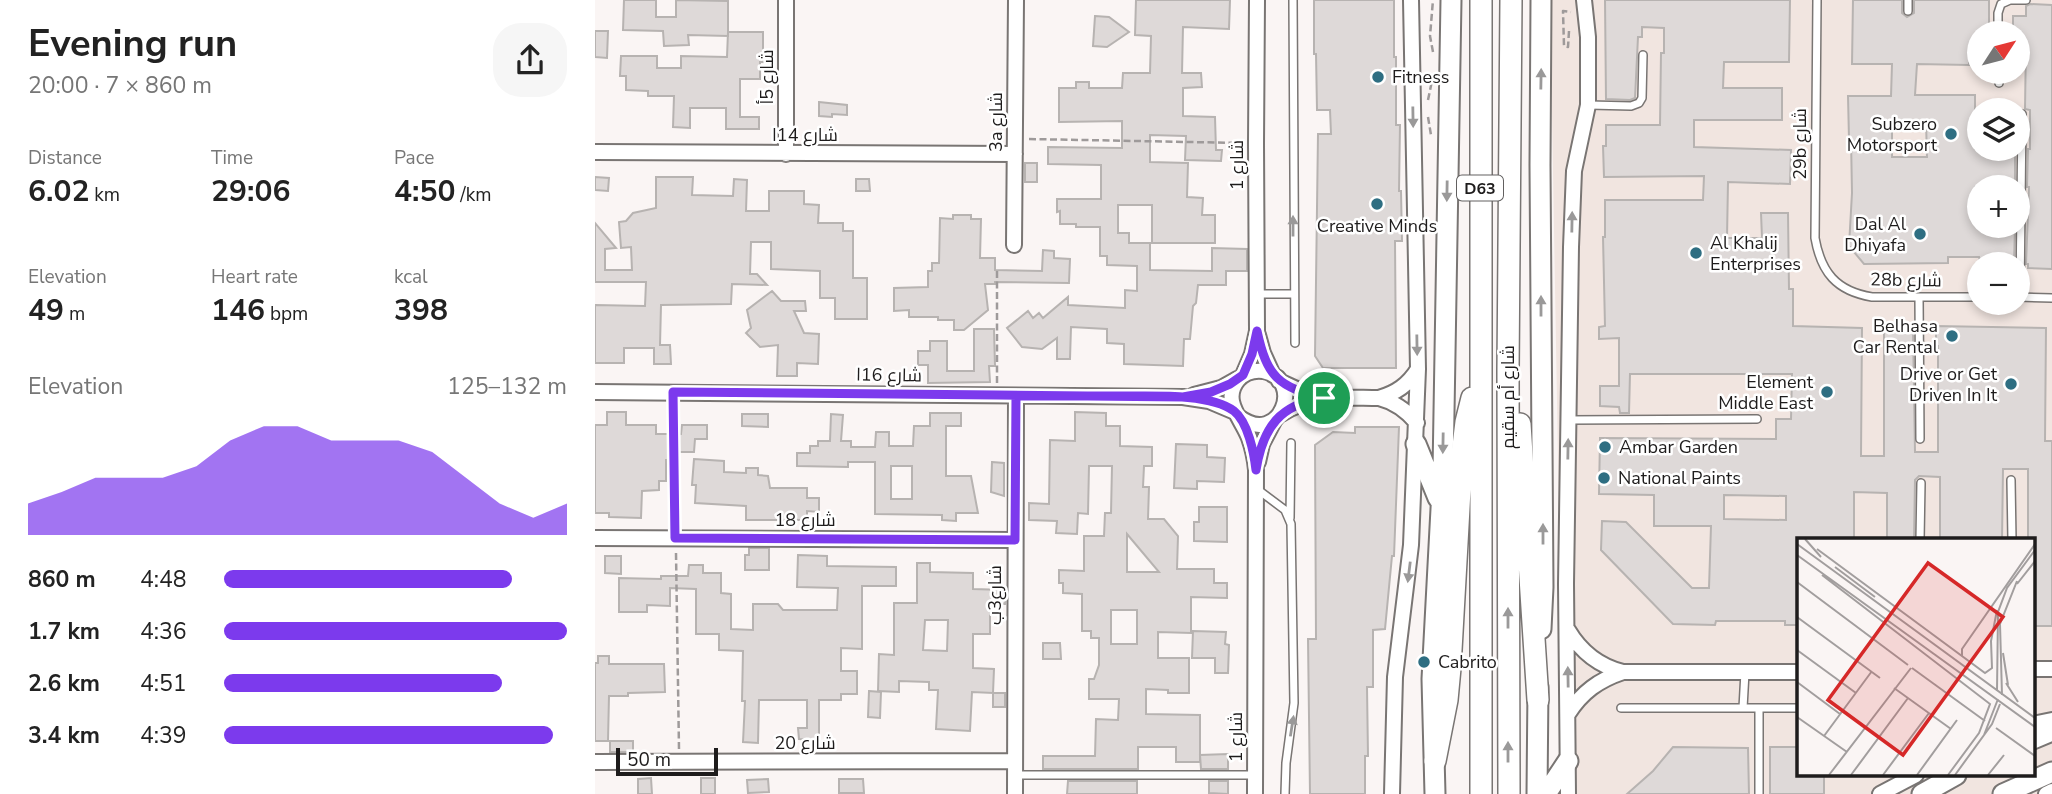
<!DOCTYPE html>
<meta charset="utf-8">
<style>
:root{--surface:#fff;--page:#f6f6f6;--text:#222;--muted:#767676;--accent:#7c3aed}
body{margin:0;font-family:"Nunito Sans",Cairo,sans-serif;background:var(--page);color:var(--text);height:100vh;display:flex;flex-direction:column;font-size:26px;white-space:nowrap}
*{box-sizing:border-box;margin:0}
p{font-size:23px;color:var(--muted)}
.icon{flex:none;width:38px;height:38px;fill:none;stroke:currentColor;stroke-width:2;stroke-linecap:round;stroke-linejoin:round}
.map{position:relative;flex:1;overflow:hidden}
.drawer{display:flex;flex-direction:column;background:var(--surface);width:595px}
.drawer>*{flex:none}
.needle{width:46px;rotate:54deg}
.fabs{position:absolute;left:1372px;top:21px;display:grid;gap:14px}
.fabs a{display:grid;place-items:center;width:63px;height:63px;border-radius:50%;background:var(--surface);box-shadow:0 4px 10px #0003;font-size:35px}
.scale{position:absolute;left:21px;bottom:18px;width:102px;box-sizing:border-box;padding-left:7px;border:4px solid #1e1c1c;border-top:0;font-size:19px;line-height:24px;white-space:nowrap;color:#1e1c1c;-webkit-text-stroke:5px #fff;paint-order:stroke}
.pin{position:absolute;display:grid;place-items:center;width:60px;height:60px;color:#fff;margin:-30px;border:4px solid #fff;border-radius:50%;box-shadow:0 2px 7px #0007}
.round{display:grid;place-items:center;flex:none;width:74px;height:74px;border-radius:28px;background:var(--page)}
.head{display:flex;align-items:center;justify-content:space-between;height:119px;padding:0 28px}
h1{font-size:38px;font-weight:700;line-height:52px}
.metrics{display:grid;grid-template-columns:repeat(3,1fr);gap:10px;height:119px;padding:7px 28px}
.metrics div{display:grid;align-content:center}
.metrics b{font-size:30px;font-weight:700}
.metrics small{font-size:19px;font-weight:400}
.metrics p{font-size:19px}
.chart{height:196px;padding:14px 28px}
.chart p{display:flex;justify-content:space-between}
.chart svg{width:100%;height:126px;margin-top:7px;fill:var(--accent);opacity:.7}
ul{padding:0 28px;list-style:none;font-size:23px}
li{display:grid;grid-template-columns:112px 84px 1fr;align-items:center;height:52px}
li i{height:18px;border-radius:9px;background:var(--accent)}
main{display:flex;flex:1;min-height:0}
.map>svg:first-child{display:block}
</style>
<main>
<section class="drawer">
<div class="head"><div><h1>Evening run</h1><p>20:00 · 7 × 860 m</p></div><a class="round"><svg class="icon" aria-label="share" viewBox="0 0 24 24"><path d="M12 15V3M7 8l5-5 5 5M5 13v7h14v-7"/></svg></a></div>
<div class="metrics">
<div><p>Distance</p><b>6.02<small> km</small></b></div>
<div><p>Time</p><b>29:06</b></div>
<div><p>Pace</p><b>4:50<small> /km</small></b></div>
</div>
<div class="metrics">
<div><p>Elevation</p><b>49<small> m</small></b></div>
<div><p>Heart rate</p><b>146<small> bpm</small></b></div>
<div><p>kcal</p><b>398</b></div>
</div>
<div class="chart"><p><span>Elevation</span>125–132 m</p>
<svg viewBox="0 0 160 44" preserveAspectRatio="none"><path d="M0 44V33L10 29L20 24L30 24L40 24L50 20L60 11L70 6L80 6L90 11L100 11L110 11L120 15L130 24L140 33L150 38L160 33V44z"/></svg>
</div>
<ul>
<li><b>860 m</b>4:48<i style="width:84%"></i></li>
<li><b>1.7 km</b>4:36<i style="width:100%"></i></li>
<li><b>2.6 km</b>4:51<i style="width:81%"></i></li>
<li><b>3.4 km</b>4:39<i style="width:96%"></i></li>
</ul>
</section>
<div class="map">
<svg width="1457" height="794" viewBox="0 0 1457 794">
<rect width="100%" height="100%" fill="#faf5f4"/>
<path fill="#f1e5e0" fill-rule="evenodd" d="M955 0H1457V794H967V689ZM1384 33H1423V72H1384ZM1384 110H1423V149H1384ZM1384 187H1423V226H1384ZM1384 264H1423V303H1384ZM1203 540H1438V775H1203Z"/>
<path fill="#ded9d8" stroke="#b7b3b1" stroke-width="2" fill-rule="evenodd" d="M29 0H61V17H81V0L133 1V36L93 35 94 45 69 46 68 31 28 30Z
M541 0H635L634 29 588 27 587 73H606L607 87 588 88V116L620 117 621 150H627L626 161 590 160 591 136 555 135V162L593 163 592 197 608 198 607 215H620V243H557V205H523V233H534V243H555V270L617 271V248L652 249V271H631V285H603L601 303 598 306 595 339H589L588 366 529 364V344L512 343V329L476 327 475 359H462V338L447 349 427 347 412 328 433 311 438 318 444 313 448 318 473 297V305L530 308V290L542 291V266L512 265V256H505V227H481V224H465V211L462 212V199H506V165L453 164V147L527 148V121L464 122V88H481V82H494V88H527L528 73H555L556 36 540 35Z
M719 0H799V57H801V125H805L804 191H806L807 241H800L801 368H728L720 356 723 134H736L735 110H722L721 54H719Z
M1010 0H1195L1194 62H1129L1128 88H1187V120H1099V147L1196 150 1195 184 1133 182 1132 238H1167L1166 213H1193L1194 289H1198V326L1267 328 1266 456H1289V328H1318L1320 452H1343V346H1341V326L1451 328 1450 441H1457V626H1438V540H1433V469H1408L1407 540H1345V477L1324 476 1320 480 1319 540H1292V493L1259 492V540H1203V625H1190V621H1121L1120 625 1078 624 1006 550 1007 521 1031 522 1097 588H1114L1116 526H1059V495L1004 494 1005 438 1181 439V419H1196L1197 374H1035L1034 413H1025L1024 407 1005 406V386H1024V338L1004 339V327L1010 326 1008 237H1010V200H1108L1109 176 1009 177 1008 146H1011V125H1065L1066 53H1069V28L1047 27V37H1043L1040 98 1035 100 1011 99ZM1129 495 1191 496V520L1129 519Z
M1258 0H1307V13L1312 17 1319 13V0H1394V33H1384V55H1382V63H1374V65L1322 64 1320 95H1380V149H1420V187H1380L1381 226H1420L1419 264H1386L1384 257H1353V263L1269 264 1254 246 1257 193 1256 139H1254L1253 96H1296L1297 64H1257ZM1303 122H1331L1332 157H1297V130H1303Z
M1435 4 1457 5V269L1433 268V264H1431L1434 187H1432L1433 149H1435V110L1430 109 1431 42H1423V33H1420L1421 28H1418V16H1431V6Z
M500 16 514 17 534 32 512 47 498 46Z
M0 31H13L12 58 0 57Z
M133 32H168V62H165V79H145V117H164V129H131V108H95V128L78 127 79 96H53V91L31 90V76H25L26 56H62V68H86V56L132 57Z
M224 102 252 105V115L237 114V117L224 116Z
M430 163H442V182H430Z
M0 177 14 178 13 191 0 190Z
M61 177H98L97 195 138 196 139 179 152 180 151 211H174V191H209V204L224 205 223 223H248V231H258V278H272V319H240V298H225V271L176 269V242H156L155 274H162L172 285 137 284 136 304 66 305 65 345H75L76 364H59V348H29V363H0V305L50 306 51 282H0V223L21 248 10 249V270H37L36 247 26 248 24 222 31 221 38 213 61 208Z
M261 179H274L275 191H261Z
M358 215H376V219H386L385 258H400V270L447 271 448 250 459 251V258L475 259 474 283 400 282V284H390L393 310 369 330H359V320H343V317H314V310L299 311V288L333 287V271H337V263H344L345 218 358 219Z
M177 291 186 301H210L211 311H199L209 333 224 334 223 364 202 363V376H182L183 345 165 347 151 333 156 328 152 310Z
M379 329H399L400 366H394L395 382 333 383V365H323V351H335V341H352V371H379Z
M12 412H31V425H61V434H86L87 425H112V439H100L99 452H74V460H71V481H64V490L47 491 46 518 14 517V513H0V425H12Z
M480 412 511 413V426H525V446L557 447V466H549L548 487H554L553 519H569L583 536 582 569H619V583H632V598L596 597V633L563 632V658H594V693H573V690L551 689V714L605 715V762H581V747H543V769H448V756H500L501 719 523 720 524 699H494V679H499L504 665V638H496V631H487V594L468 593V583H464V570L489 571V536H509L510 513H516L517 466H494L493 514 483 513 482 534 461 533 462 521 434 520V503L454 504 455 440 480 441ZM532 534 564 572H532ZM516 610H542V644H516Z
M335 413H366V426H351V476H376L383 513H361V521L347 520V515L280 514V462H253V467L202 466V453H215V446H223V441H235L236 414 248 415 246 441H256V447H280L281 432H294V446H318L319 426H335ZM296 466H317V499H296Z
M147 414H173V427L147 426Z
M760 427H804L799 556H797L790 629 778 630V687H772L773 756H770V794H715L713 639H721L720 445 738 432 760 433Z
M581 444 612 445V457L630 458 629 482 602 481V489L579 488Z
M99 459 129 461V472L151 473V468H163V475L173 476 175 488H212V498H224V512L212 511V520H151V506L100 503 101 485H97Z
M397 462 409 463V496L396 492Z
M604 507H632V542L599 541V522H604Z
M154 548H174V570H150V555H154Z
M203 555 232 556V566L301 567V586H267V649L246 648V671H262V694H246V700H224V740L204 739 203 728H212V700H164L163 743 148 742 150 701H147L148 651 124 650V634H101V589L75 588V606L52 605V612H24V578L66 579V576H93L94 565H108V573H126V593L136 594V629L158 630V604H183L188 610H242L243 588 202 587Z
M10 556H26V574L10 573Z
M322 563H335V572L378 573V589L411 590 410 604H395V634H378V668L399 669 398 693 377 692 375 731 341 729 343 690H334V682L304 681V692L283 691 284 654 299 655V603H322ZM330 620H353L352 651 328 650Z
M598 631 631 632 630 644 634 645 633 673H620V658H597Z
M448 643H465L466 659H448Z
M3 656H14V664H69L70 692 33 693V696H14L13 741H0V663H3Z
M274 691 286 692 285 718 273 717Z
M398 693H410V707H398Z
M15 741H38V752H15Z
M1078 747 1153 748 1154 794H1032L1058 771Z
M1175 747H1203V775H1229V794H1175Z
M633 754V769H606L605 755Z
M56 778 57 794H43V779Z
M106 778H120V794H106Z
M173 779 174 792 153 793 152 780Z
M244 779H268L269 793H244Z
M473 781H542V794H472Z
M614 781H633V794L614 793Z"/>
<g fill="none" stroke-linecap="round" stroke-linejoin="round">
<g stroke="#797573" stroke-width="10">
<path id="lane" d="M698 0 700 343
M1222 0 1220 238C1226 272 1241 291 1277 297H1384
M1313 11V0
M1403 33V13L1406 4 1415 0H1431
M1404 72V83
M994 105 1036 106 1044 103 1047 98 1048 55
M661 294H698
M1324 297 1325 439
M1423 297 1457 298
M1425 297 1427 114
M974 420 1162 419
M1416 480 1417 540
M662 489 690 510 696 524 699 703 691 763 690 794
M695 518 696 443
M1325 540 1326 483
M1026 708H1203
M1148 708 1150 672
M1164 708V794
M420 775H660"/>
</g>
<g stroke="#797573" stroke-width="18">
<path id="street" d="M0 152 420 154
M191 154V0
M419 245 421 0
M663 335 668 353 678 375
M648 375 657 354 662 331 661 143 662 0
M684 381 706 391 725 397
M0 392 588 397 614 401 640 412
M599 395 626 388 642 379
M784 398C800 402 811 410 822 423
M686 414C718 394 747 398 784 398 801 393 813 385 823 369
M644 417C685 448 711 379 668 371 659 370 649 373 643 380 626 400 647 419 654 438 658 449 660 459 661 470L660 794
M663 462 667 444 679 421
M0 538 420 540
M973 630C986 652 1004 666 1028 672H1203
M1438 669H1457
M973 714C987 692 1004 680 1028 672
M1438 724 1457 720
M0 762 420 761
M420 794 421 396
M797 794 800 677 816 545 823 369 816 0
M973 794 971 584 976 247 979 171 993 105V37L989 0
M1285 794 1321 775
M1451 794 1457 791"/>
</g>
<g stroke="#797573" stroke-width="23">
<path id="secondary" d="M821 444 843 498
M946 629 948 587 945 165 946 0
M1438 739 1457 731
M840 794 837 679 848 471 856 0
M942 794 943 687
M951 794 973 761
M1327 794 1361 775
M1408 794 1457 772"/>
</g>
<g stroke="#797573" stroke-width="24">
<path id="primary" d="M886 0V794
M925 424 943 700
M840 761 852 700 855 668 867 454 871 422 877 398
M914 794 913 371 916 0"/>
</g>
<path stroke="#9e9a9a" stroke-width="2.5" stroke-dasharray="7 3.5" stroke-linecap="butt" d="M974 31 973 47 969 46 968 11 976 12
M838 52 835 36 838 0
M833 100 838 76
M833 117 836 135
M434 139 648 143
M402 271V384
M78 406 80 526
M81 553 84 749"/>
<use href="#lane" stroke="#fff" stroke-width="7"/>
<use href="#street" stroke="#fff" stroke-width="14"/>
<use href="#secondary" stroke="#fff" stroke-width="19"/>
<use href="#primary" stroke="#fff" stroke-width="21"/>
</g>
<defs><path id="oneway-solid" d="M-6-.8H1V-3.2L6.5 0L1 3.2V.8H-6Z" transform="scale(1.75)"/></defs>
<g fill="#9a9999">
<use href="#oneway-solid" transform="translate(946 79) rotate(-89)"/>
<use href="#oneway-solid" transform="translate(818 117) rotate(89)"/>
<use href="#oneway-solid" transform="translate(852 191) rotate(91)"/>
<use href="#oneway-solid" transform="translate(977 222) rotate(-89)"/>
<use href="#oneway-solid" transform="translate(698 226) rotate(-90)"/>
<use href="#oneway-solid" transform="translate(946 306) rotate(-90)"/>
<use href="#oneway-solid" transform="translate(822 345) rotate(89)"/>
<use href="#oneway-solid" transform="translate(848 443) rotate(91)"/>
<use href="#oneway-solid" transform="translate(973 449) rotate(-89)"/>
<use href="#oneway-solid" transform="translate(948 534) rotate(-90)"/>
<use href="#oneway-solid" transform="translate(814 572) rotate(97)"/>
<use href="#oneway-solid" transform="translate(913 618) rotate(-90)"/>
<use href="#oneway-solid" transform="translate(973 677) rotate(-91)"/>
<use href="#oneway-solid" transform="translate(697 726) rotate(-81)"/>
<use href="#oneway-solid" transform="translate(913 752) rotate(-90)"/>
</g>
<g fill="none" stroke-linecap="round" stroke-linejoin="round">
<g stroke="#fff" stroke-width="14">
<path id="route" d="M729 398C683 387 672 377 662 331L657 354 648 375 635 384 616 392 588 397 402 395 78 392 80 538 420 540 421 396C452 396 482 396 512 396 545 397 613 391 639 411 653 422 659 453 661 470 668 427 685 404 729 398"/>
</g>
<use href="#route" stroke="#7c3aed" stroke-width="9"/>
</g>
<g fill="#2e6e82" stroke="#fff" stroke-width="2.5">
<circle cx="783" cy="77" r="7"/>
<circle cx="1356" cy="134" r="7"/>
<circle cx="782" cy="204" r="7"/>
<circle cx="1325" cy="234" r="7"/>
<circle cx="1101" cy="253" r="7"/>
<circle cx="1357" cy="336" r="7"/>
<circle cx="1416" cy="384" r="7"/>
<circle cx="1232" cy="392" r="7"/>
<circle cx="1010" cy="447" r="7"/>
<circle cx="1009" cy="478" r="7"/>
<circle cx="829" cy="662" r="7"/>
</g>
<g text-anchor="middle" stroke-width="5" stroke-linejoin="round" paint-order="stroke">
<rect fill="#fff" stroke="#626060" stroke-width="2" x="862" y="175.5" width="46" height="25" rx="5"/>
<g font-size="16" font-weight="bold" fill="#1e1c1c">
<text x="885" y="194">D63</text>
</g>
<g font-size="18" fill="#1e1c1c" stroke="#fff">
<text transform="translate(172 77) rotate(-90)" y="6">شارع 5أ</text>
<text transform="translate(401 122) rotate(-90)" y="6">3a شارع</text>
<text x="210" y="141">شارع 14ا</text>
<text transform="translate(1205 144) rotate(-90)" y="6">29b شارع</text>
<text transform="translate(642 165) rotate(-90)" y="6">شارع 1</text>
<text transform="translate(1311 280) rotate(1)" y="6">28b شارع</text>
<text transform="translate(294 375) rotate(1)" y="6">شارع 16ا</text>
<text transform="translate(913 397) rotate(-90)" y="6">شارع أم سقيم</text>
<text x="210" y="526">شارع 18</text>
<text transform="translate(400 595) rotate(-90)" y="6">شارع3ب</text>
<text transform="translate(641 737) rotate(-90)" y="6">شارع 1</text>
<text x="210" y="749">شارع 20</text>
</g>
<g font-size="18" fill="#1e1c1c" stroke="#fff" text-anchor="start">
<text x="797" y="83">Fitness</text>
<text x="1342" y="130" text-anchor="end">Subzero<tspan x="1342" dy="21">Motorsport</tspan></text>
<text x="1311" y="230" text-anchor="end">Dal Al<tspan x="1311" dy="21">Dhiyafa</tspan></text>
<text x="782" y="232" text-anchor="middle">Creative Minds</text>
<text x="1115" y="249">Al Khalij<tspan x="1115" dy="21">Enterprises</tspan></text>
<text x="1343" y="332" text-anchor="end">Belhasa<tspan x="1343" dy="21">Car Rental</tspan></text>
<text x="1402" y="380" text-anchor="end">Drive or Get<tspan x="1402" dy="21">Driven In It</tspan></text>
<text x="1218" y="388" text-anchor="end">Element<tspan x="1218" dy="21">Middle East</tspan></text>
<text x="1024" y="453">Ambar Garden</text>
<text x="1023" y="484">National Paints</text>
<text x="843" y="668">Cabrito</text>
</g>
</g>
<g transform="translate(1202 538)">
<rect width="238" height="238" fill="#faf5f4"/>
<path fill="none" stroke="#a29e9e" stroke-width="2" d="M8 1 24 19M0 6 238 180M20 11 188 135 195 130 194 103 200 72M0 17 238 189M38 29 78 59M25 37 193 166 182 195 151 237M0 44 111 127M220 46 238 23M0 79 83 140M0 112 59 155M206 115 211 147M165 118V111L238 6M115 130 188 183M0 144 43 176M209 145 221 164M97 150 154 191M200 153 201 74 210 50 238 12M205 157 203 86 220 43M0 179 50 214M199 190 238 218M187 197 201 161M27 198 75 133M32 237 114 130M54 237 111 160M86 237 132 175M120 237 160 182M158 237 195 186 203 166M191 237 207 217"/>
<path fill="#d62828" fill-opacity="0.15" stroke="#d62828" stroke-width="3.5" d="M131 25 206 79 106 217 31 162Z"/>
<rect width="238" height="238" fill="none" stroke="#1e1c1c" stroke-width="3.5"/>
</g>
</svg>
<div class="fabs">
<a><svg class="needle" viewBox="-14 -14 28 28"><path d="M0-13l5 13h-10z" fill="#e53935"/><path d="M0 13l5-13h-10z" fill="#767676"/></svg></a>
<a><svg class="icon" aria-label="layers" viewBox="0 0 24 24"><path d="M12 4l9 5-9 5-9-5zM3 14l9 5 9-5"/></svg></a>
<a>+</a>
<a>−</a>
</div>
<div class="scale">50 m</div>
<div class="pin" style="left:729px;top:398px;background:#1e9e55"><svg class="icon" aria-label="arrive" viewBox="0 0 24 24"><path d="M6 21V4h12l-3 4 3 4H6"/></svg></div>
</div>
</main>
